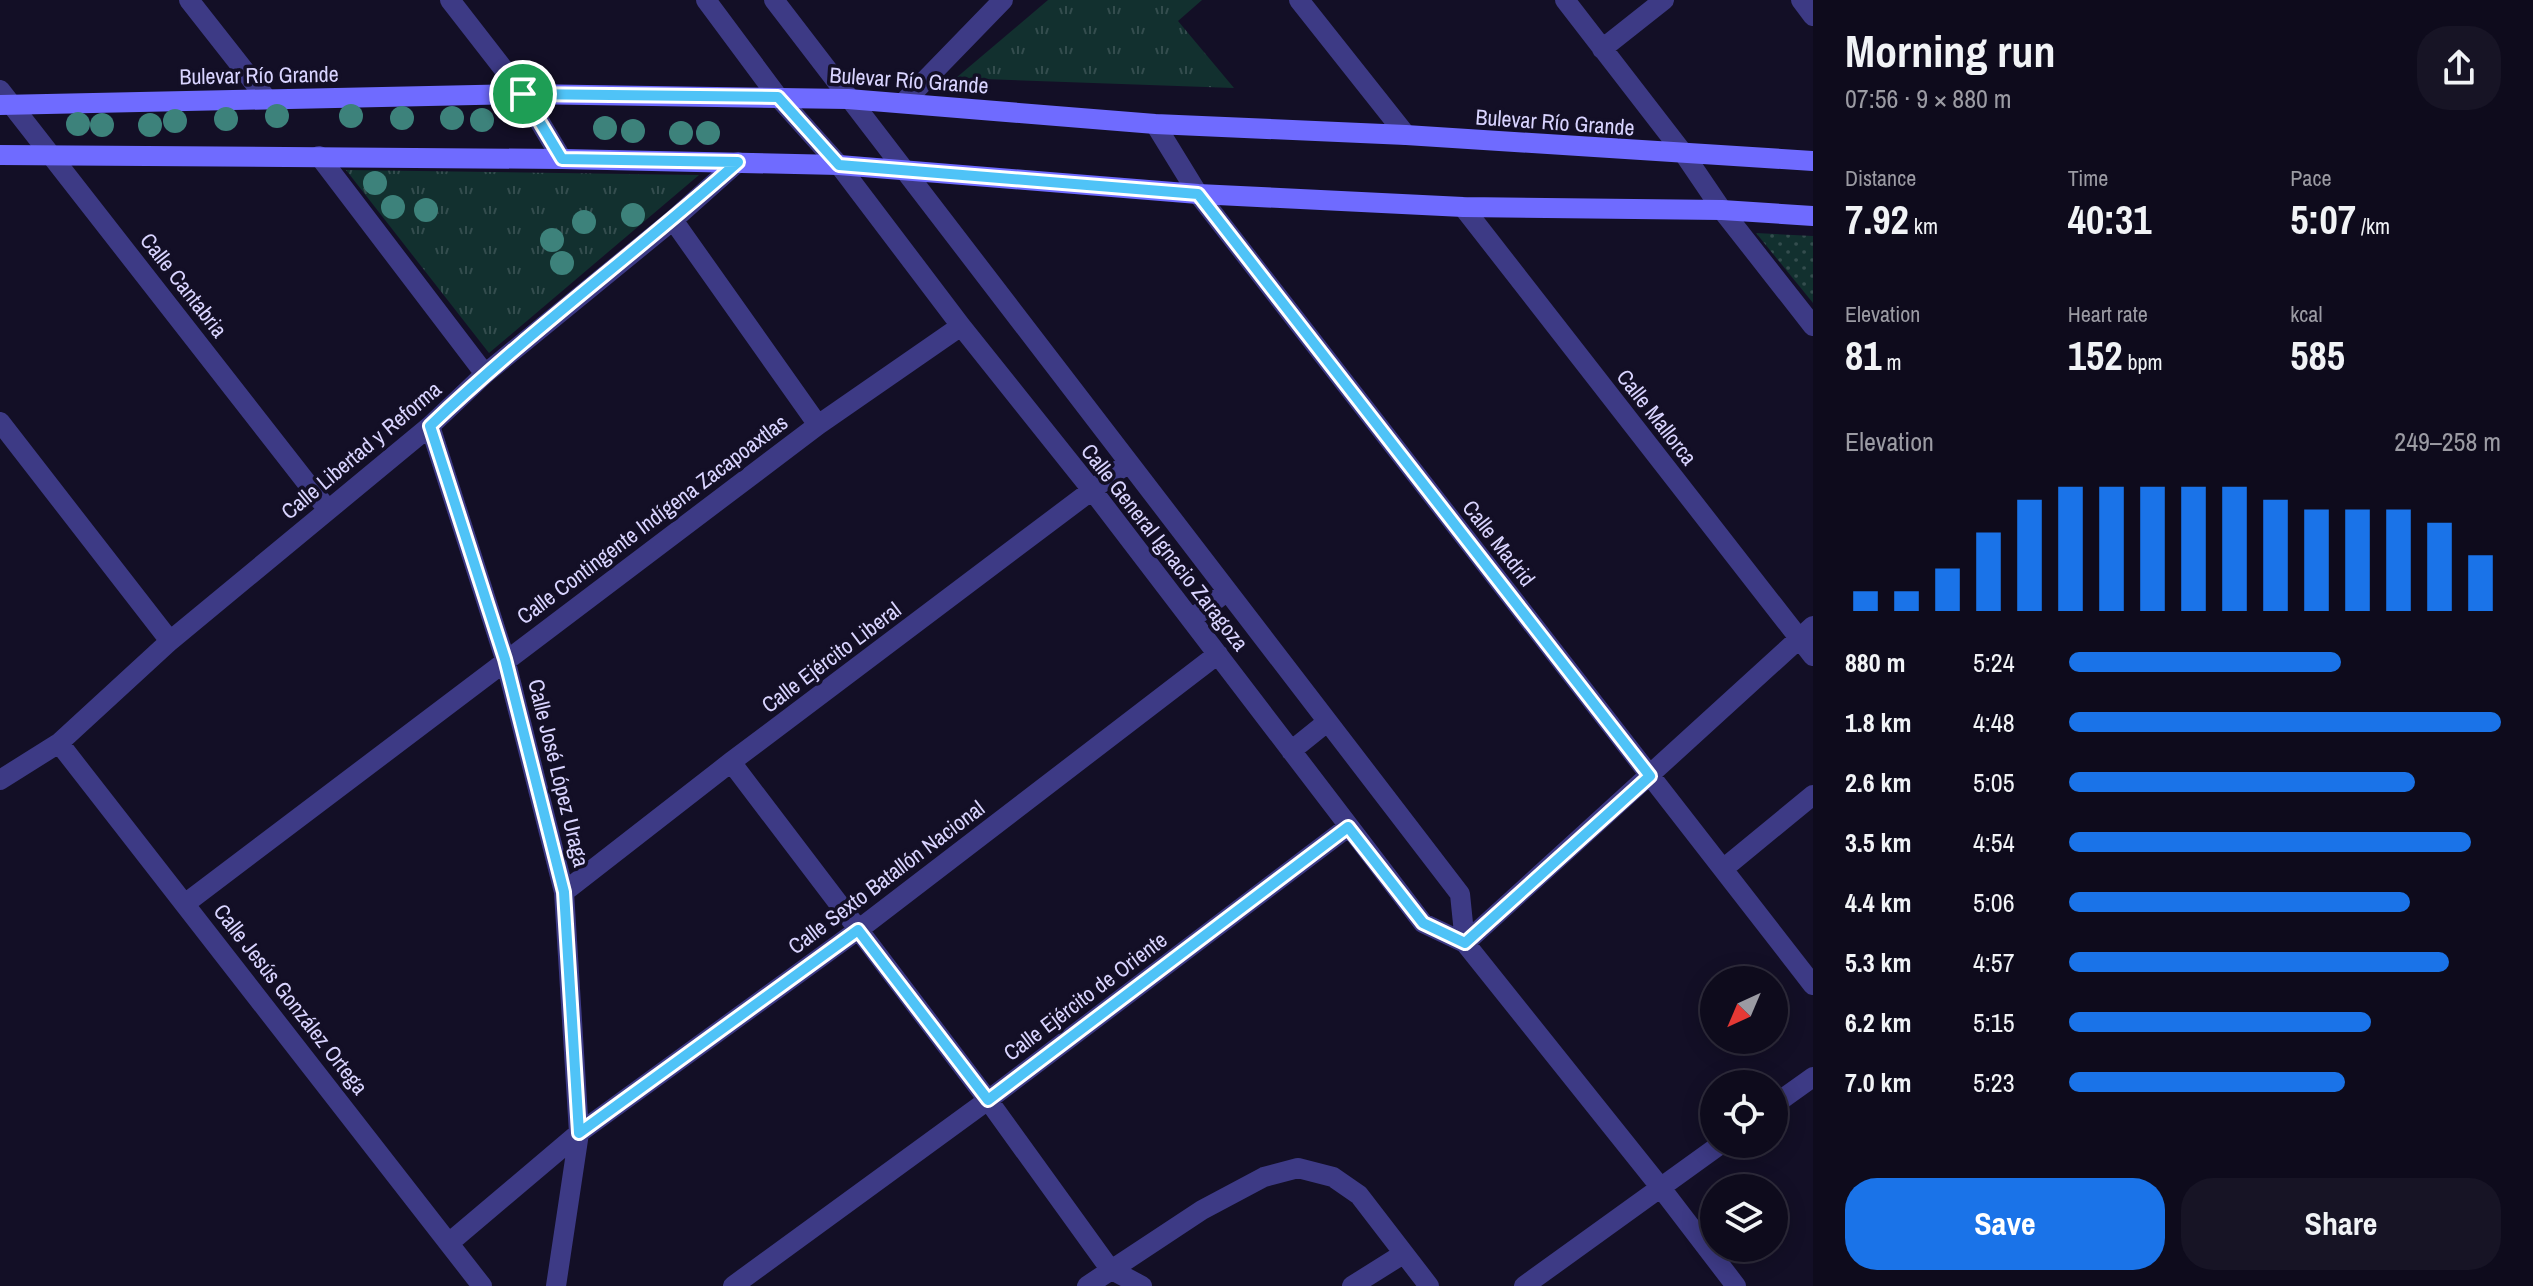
<!DOCTYPE html>
<meta charset="utf-8">
<style>
:root{--surface:#0e0b1c;--page:#171425;--text:#f1f3f6;--muted:#9b9ba3;--line:#2e2b3b;--accent:#1a73e8}
body{margin:0;font-family:"Archivo Narrow",sans-serif;background:var(--page);color:var(--text);height:100vh;display:flex;flex-direction:column;font-size:30px;white-space:nowrap}
*{box-sizing:border-box;margin:0}
p{font-size:26px;color:var(--muted)}
.icon{flex:none;width:44px;height:44px;fill:none;stroke:currentColor;stroke-width:2;stroke-linecap:round;stroke-linejoin:round}
.map{position:relative;flex:1;overflow:hidden}
.drawer{display:flex;flex-direction:column;background:var(--surface);width:720px}
.drawer>*{flex:none}
.needle{width:52px;rotate:224deg}
.tools{position:absolute;left:1700px;top:966px;display:grid;gap:16px}
.tools a{display:grid;place-items:center;width:88px;height:88px;border-radius:50%;background:var(--surface);box-shadow:0 4px 20px #0003,0 0 0 2px var(--line);font-size:40px}
.pin{position:absolute;display:grid;place-items:center;width:68px;height:68px;color:#fff;margin:-34px;border:4px solid #fff;border-radius:50%;box-shadow:0 2px 8px #0007}
.round{display:grid;place-items:center;flex:none;width:84px;height:84px;border-radius:32px;background:var(--page)}
.overview{display:flex;align-items:center;justify-content:space-between;height:136px;padding:0 32px}
h1{font-size:44px;font-weight:700;line-height:60px}
.metrics{display:grid;grid-template-columns:repeat(3,1fr);gap:12px;height:136px;padding:8px 32px}
.metrics div{display:grid;align-content:center}
.metrics b{font-size:40px;font-weight:700}
.metrics small{font-size:22px;font-weight:400}
.metrics p{font-size:22px}
.chart{height:224px;padding:16px 32px}
.chart p{display:flex;justify-content:space-between}
.chart svg{width:100%;height:144px;margin-top:8px;stroke:var(--accent);stroke-width:6}
.action{display:flex;gap:16px;margin-top:auto;padding:16px 32px}
.action a{flex:1;height:92px;border-radius:32px;background:var(--accent);color:#fff;font-size:32px;font-weight:700;line-height:92px;text-align:center}
.action a+a{background:var(--page);color:var(--text)}
ul{padding:0 32px;list-style:none;font-size:26px}
li{display:grid;grid-template-columns:128px 96px 1fr;align-items:center;height:60px}
li i{height:20px;border-radius:10px;background:var(--accent)}
main{display:flex;flex:1;min-height:0}
.map>svg:first-child{display:block}
</style>
<main>
<div class="map">
<svg width="1813" height="1286" viewBox="0 0 1813 1286">
<defs>
<pattern id="grass-dots" width="8" height="8" patternUnits="userSpaceOnUse" patternTransform="scale(2)"><rect width="8" height="8" fill="#12302f"/><path d="M2 2h.1M6 6h.1" fill="none" stroke="#344d4e" stroke-width="1.8" stroke-linecap="round"/></pattern>
<pattern id="park-tufts" width="24" height="20" patternUnits="userSpaceOnUse" patternTransform="scale(2)"><rect width="24" height="20" fill="#12302f"/><path d="M3 7l-1-3M5 7V3M7 7l1-3M15 17l-1-3M17 17v-4M19 17l1-3" fill="none" stroke="#344d4e"/></pattern>
</defs>
<rect width="100%" height="100%" fill="#130f26"/>
<path fill="url(#grass-dots)" d="M1756 233 1813 236V303Z"/>
<path fill="url(#park-tufts)" d="M1048 0H1202L1178 21 1234 88 956 78Z
M346 170 699 175 489 353Z"/>
<g fill="none" stroke-linecap="round" stroke-linejoin="round">
<path stroke="#3d3a85" stroke-width="20" d="M189 0 266 98
M450 0 523 94 562 159
M706 0 778 97 839 165 961 326 1092 490 1423 923 1465 943 1661 1188 1736 1286
M774 0 1460 894 1465 943
M1299 0 1406 135
M1565 0 1684 154 1722 210 1813 326
M1801 0 1813 16
M1602 49 1664 0
M0 90 328 510
M904 102 1003 0
M1155 124 1198 194 1813 985
M319 156 485 374
M1463 207 1813 656
M673 220 818 425
M0 422 170 641
M430 426 505 659 564 892 579 1133 556 1286
M1192 619 1227 591
M59 743 482 1286
M1291 751 1327 722
M731 762 988 1100 1110 1269 1142 1286
M0 780 59 743 170 641 430 426 485 374 673 220 738 162
M1723 869 1813 795
M564 892 731 762 1128 463
M186 903 818 425 961 326
M1465 943 1813 626
M1774 1105 1813 1077
M449 1243 579 1133 858 930 1218 654
M733 1286 988 1100 1348 827
M1087 1286 1202 1210 1264 1177 1298 1168 1333 1177 1359 1195 1429 1286
M1352 1286 1403 1254
M1524 1286 1721 1144"/>
<path stroke="#6f6bff" stroke-width="20" d="M0 105 523 94 848 99 1155 124 1406 135 1813 161
M0 155 562 159 839 165 1198 194 1463 207 1722 210 1813 216"/>
</g>
<g fill="#3d827b">
<circle cx="277" cy="116" r="12"/>
<circle cx="351" cy="116" r="12"/>
<circle cx="402" cy="118" r="12"/>
<circle cx="452" cy="118" r="12"/>
<circle cx="226" cy="119" r="12"/>
<circle cx="482" cy="120" r="12"/>
<circle cx="175" cy="121" r="12"/>
<circle cx="78" cy="124" r="12"/>
<circle cx="102" cy="125" r="12"/>
<circle cx="150" cy="125" r="12"/>
<circle cx="605" cy="128" r="12"/>
<circle cx="633" cy="131" r="12"/>
<circle cx="681" cy="133" r="12"/>
<circle cx="708" cy="133" r="12"/>
<circle cx="375" cy="183" r="12"/>
<circle cx="393" cy="207" r="12"/>
<circle cx="426" cy="210" r="12"/>
<circle cx="633" cy="215" r="12"/>
<circle cx="584" cy="222" r="12"/>
<circle cx="552" cy="240" r="12"/>
<circle cx="562" cy="263" r="12"/>
</g>
<g fill="none" stroke-linecap="round" stroke-linejoin="round">
<g stroke="#fff" stroke-width="16">
<path id="route" d="M523 94 778 97 839 165 1198 194 1650 776 1465 943 1423 923 1348 827 988 1100 858 930 579 1133 564 892 505 659 430 426C528 332 637 252 738 162L562 159Z"/>
</g>
<use href="#route" stroke="#4fc3f7" stroke-width="10"/>
</g>
<g text-anchor="middle" stroke-width="7" stroke-linejoin="round" paint-order="stroke">
<g font-size="22" fill="#d9d4ff" stroke="#130f26">
<text transform="translate(259 75) rotate(-1)" y="8">Bulevar Río Grande</text>
<text transform="translate(909 80) rotate(4)" y="8">Bulevar Río Grande</text>
<text transform="translate(1555 122) rotate(4)" y="8">Bulevar Río Grande</text>
<text transform="translate(184 285) rotate(52)" y="8">Calle Cantabria</text>
<text transform="translate(1657 417) rotate(52)" y="8">Calle Mallorca</text>
<text transform="translate(361 450) rotate(-40)" y="8">Calle Libertad y Reforma</text>
<text transform="translate(652 519) rotate(-37)" y="8">Calle Contingente Indígena Zacapoaxtlas</text>
<text transform="translate(1499 543) rotate(52)" y="8">Calle Madrid</text>
<text transform="translate(1165 547) rotate(52)" y="8">Calle General Ignacio Zaragoza</text>
<text transform="translate(831 657) rotate(-37)" y="8">Calle Ejército Liberal</text>
<text transform="translate(559 773) rotate(76)" y="8">Calle José López Uraga</text>
<text transform="translate(886 877) rotate(-37)" y="8">Calle Sexto Batallón Nacional</text>
<text transform="translate(1085 996) rotate(-37)" y="8">Calle Ejército de Oriente</text>
<text transform="translate(291 999) rotate(52)" y="8">Calle Jesús González Ortega</text>
</g>
</g>
</svg>
<div class="tools">
<a><svg class="needle" viewBox="-14 -14 28 28"><path d="M0-13l5 13h-10z" fill="#e53935"/><path d="M0 13l5-13h-10z" fill="#9b9ba3"/></svg></a>
<a><svg class="icon" aria-label="locate" viewBox="0 0 24 24"><circle cx="12" cy="12" r="6"/><path d="M12 2v4M12 18v4M2 12h4M18 12h4"/></svg></a>
<a><svg class="icon" aria-label="layers" viewBox="0 0 24 24"><path d="M12 4l9 5-9 5-9-5zM3 14l9 5 9-5"/></svg></a>
</div>
<div class="pin" style="left:523px;top:94px;background:#1e9e55"><svg class="icon" aria-label="arrive" viewBox="0 0 24 24"><path d="M6 21V4h12l-3 4 3 4H6"/></svg></div>
</div>
<section class="drawer">
<div class="overview"><div><h1>Morning run</h1><p>07:56 · 9 × 880 m</p></div><a class="round"><svg class="icon" aria-label="share" viewBox="0 0 24 24"><path d="M12 15V3M7 8l5-5 5 5M5 13v7h14v-7"/></svg></a></div>
<div class="metrics">
<div><p>Distance</p><b>7.92<small> km</small></b></div>
<div><p>Time</p><b>40:31</b></div>
<div><p>Pace</p><b>5:07<small> /km</small></b></div>
</div>
<div class="metrics">
<div><p>Elevation</p><b>81<small> m</small></b></div>
<div><p>Heart rate</p><b>152<small> bpm</small></b></div>
<div><p>kcal</p><b>585</b></div>
</div>
<div class="chart"><p><span>Elevation</span>249–258 m</p>
<svg viewBox="0 0 160 44" preserveAspectRatio="none"><path d="M5 44V38M15 44V38M25 44V31M35 44V20M45 44V10M55 44V6M65 44V6M75 44V6M85 44V6M95 44V6M105 44V10M115 44V13M125 44V13M135 44V13M145 44V17M155 44V27"/></svg>
</div>
<ul>
<li><b>880 m</b>5:24<i style="width:63%"></i></li>
<li><b>1.8 km</b>4:48<i style="width:100%"></i></li>
<li><b>2.6 km</b>5:05<i style="width:80%"></i></li>
<li><b>3.5 km</b>4:54<i style="width:93%"></i></li>
<li><b>4.4 km</b>5:06<i style="width:79%"></i></li>
<li><b>5.3 km</b>4:57<i style="width:88%"></i></li>
<li><b>6.2 km</b>5:15<i style="width:70%"></i></li>
<li><b>7.0 km</b>5:23<i style="width:64%"></i></li>
</ul>
<div class="action"><a>Save</a><a>Share</a></div>
</section>
</main>
